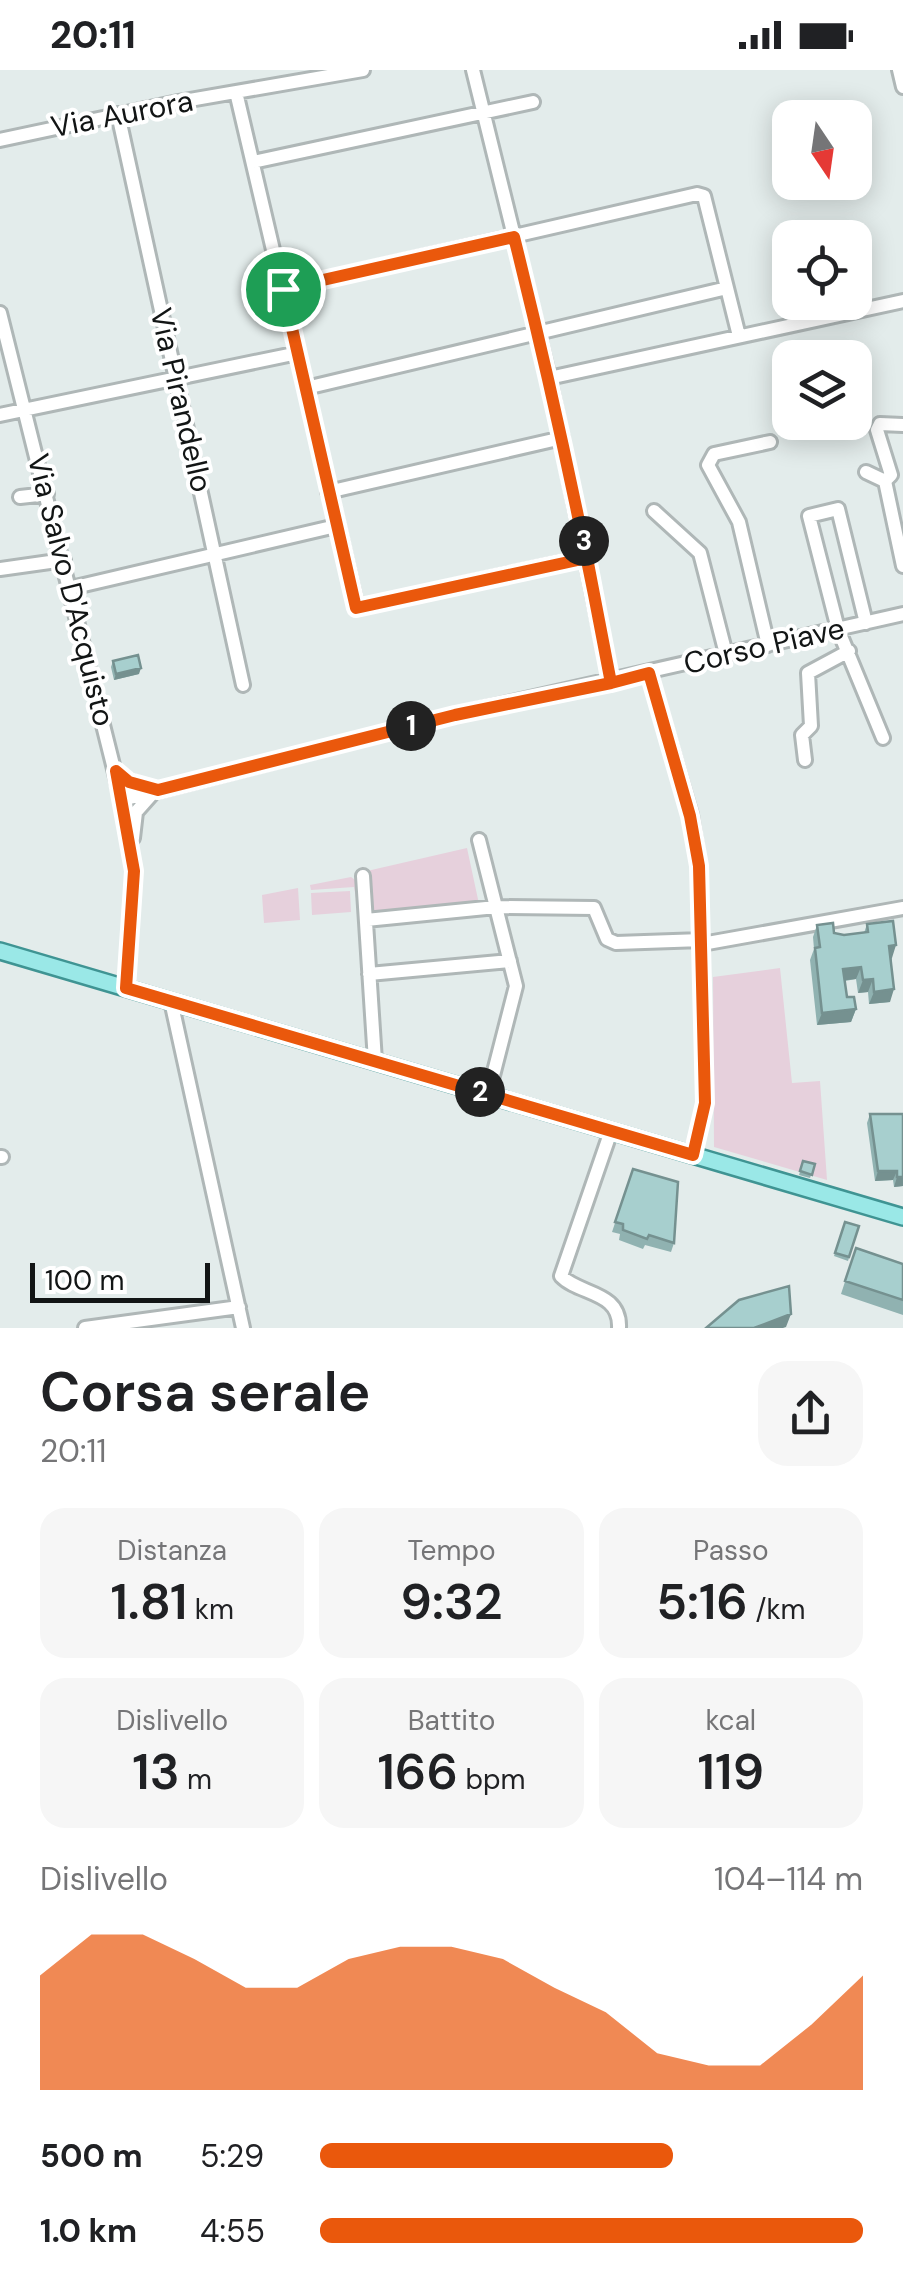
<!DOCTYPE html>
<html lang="it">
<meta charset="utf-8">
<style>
:root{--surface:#fff;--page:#f6f6f6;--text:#202124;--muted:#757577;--accent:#ea580c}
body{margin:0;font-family:"DM Sans",sans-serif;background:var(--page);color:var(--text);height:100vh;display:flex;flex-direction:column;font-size:38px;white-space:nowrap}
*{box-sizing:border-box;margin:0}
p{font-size:32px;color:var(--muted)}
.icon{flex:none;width:55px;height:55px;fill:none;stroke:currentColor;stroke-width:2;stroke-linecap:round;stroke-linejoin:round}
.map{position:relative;height:1258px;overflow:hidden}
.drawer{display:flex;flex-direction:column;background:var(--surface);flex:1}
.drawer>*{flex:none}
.needle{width:65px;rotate:167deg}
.buttons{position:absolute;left:772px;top:30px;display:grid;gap:20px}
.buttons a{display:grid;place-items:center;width:100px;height:100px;border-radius:20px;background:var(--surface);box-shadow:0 5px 25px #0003;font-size:50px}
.scale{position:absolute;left:30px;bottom:25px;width:180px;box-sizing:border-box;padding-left:10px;border:5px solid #121515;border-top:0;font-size:28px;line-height:35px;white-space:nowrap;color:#121515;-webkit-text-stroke:8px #fff;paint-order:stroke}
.pin{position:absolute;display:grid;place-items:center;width:85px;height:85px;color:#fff;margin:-42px;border:5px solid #fff;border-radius:50%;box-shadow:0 2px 10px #0007}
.km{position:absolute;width:50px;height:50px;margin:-25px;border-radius:50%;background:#222;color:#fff;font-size:28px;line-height:50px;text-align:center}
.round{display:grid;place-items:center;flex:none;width:105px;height:105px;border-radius:30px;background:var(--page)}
.summary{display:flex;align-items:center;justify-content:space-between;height:170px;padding:0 40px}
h1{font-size:55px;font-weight:600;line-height:75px}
.stats{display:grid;grid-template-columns:repeat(3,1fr);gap:15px;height:170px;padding:10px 40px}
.stats div{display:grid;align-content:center;border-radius:25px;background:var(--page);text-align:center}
.stats b{font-size:50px;font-weight:600}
.stats small{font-size:28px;font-weight:400}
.stats p{font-size:28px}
.chart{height:280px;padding:20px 40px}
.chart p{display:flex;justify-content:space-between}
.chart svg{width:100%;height:180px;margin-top:10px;fill:var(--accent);opacity:.7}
ul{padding:0 40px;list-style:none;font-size:32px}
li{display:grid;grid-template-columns:160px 120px 1fr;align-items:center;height:75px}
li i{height:25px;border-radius:12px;background:var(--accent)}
.status{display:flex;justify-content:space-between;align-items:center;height:70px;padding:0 50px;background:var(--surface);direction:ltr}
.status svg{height:28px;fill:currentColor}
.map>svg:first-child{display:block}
</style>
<div class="status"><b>20:11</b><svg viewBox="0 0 49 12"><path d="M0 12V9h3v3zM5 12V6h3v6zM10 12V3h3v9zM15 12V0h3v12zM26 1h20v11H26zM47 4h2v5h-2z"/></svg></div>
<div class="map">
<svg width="903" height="1258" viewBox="0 0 903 1258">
<rect width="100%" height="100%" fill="#e3eceb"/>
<path fill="#e6d0dc" d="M467 778 479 834 371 843 367 801Z
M351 807 358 812 359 845 354 817 311 820 310 815Z
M298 818 300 850 264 853 262 825Z
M350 821 351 842 312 845 311 823Z
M780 898 792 1013 820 1011 827 1110 714 1077 713 907Z"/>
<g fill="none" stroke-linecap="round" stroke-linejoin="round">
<g stroke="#afb7b7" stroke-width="18">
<path id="minor" d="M473 0 549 308 611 613
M899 0 903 17
M236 22 357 538 587 487
M118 44 243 615
M0 70 178 32 363 0
M253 92 533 32
M283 219 697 124 704 126 739 266
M0 243 123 735 134 801 126 918
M549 308 903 231
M306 318 727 218
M0 345 298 283
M903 355 880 354 877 360 891 405 885 411 903 496
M866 402 885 411
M328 422 562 368
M20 427 47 424
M654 441 700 483 726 584
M0 499 64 490
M71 518 336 456
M866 553 838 439 809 446 838 559 883 668
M768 575 739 452 708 395 714 384 770 372
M649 603 691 745 699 796 705 1033 693 1085
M805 690 802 665 811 656 808 603 849 581
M116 701 129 711 155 720
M122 730 455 645 903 544
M133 768 136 742 152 724
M479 770 516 916 488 1025
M363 806 375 991
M366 850 496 837 594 838 607 869 616 873 702 870
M702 874 903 838
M369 904 510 891
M171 931 243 1258
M611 1061 561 1206C579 1225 621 1221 619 1258
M0 1087H2
M85 1258 239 1237"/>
</g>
<g stroke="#3f9493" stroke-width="20">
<path id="major" d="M0 881 903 1147"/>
</g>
<use href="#minor" stroke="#fff" stroke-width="12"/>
<use href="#major" stroke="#9ae8e7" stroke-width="15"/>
</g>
<path fill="#90b2b1" d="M113 591 139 604 114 610 111 597Z
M867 854 892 888 890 932 869 934 868 922 858 923 856 909 845 911 847 927 856 939 851 952 817 955 810 890 814 879 813 867 817 855 834 863 844 865 864 863Z
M870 1044 903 1116 894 1117 893 1110 875 1111 867 1053Z
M803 1091 815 1094 810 1108 799 1105Z
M633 1099 674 1173 671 1182 645 1175 643 1179 619 1170 620 1164 612 1162Z
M845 1152 859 1156 848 1191 834 1186Z
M856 1178 903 1194V1245L841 1224Z"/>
<path fill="#759190" d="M141 598 139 604 114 610 116 604Z
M896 875 892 888 885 889 889 876Z
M861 897 856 909 839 911 843 899Z
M873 909 868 922 858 923 863 910Z
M894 919 890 932 869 934 874 922Z
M856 939 851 952 817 955 822 943Z
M878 1101H897L893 1110 875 1111Z
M897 1107H903V1116L894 1117Z
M791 1244 786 1257 783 1258H754Z"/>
<path fill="#a7cfce" stroke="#759190" stroke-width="2.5" d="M138 585 141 598 116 604 113 591Z
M893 851 896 875 889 876 894 919 874 922 873 909 863 910 861 897 843 899 847 927H854L856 939 822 943 815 878 820 877 817 855 833 853 834 863 844 865 868 862 867 854Z
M870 1044H903V1107H897V1101H878Z
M803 1091 815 1094 812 1105 800 1101Z
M633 1099 678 1112 674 1173 649 1165 647 1169 623 1160V1154L615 1152Z
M845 1152 859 1156 849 1187 835 1183Z
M856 1178 903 1194V1230L845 1211Z
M789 1216 791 1244 754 1258H706L739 1230Z"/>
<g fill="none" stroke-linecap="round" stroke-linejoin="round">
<g stroke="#fff" stroke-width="20">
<path id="route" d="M283 219 356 538 587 488 611 613 455 645 158 720 129 712 116 701 134 801 126 918 693 1085 705 1033 699 796 690 746 649 603 611 613C583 463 551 315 514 167L283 219"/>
</g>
<use href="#route" stroke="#ea580c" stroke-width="12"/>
</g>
<g text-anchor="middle" stroke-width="8" stroke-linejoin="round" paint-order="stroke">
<g font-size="30" fill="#121515" stroke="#fff">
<text transform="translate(122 44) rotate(-11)" y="10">Via Aurora</text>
<text transform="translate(181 330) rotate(77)" y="10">Via Pirandello</text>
<text transform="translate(71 520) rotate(76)" y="10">Via Salvo D'Acquisto</text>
<text transform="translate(764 576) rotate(-13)" y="10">Corso Piave</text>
</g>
</g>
</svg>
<div class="buttons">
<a><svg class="needle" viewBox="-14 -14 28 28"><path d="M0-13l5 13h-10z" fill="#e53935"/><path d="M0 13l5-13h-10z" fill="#757577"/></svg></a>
<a><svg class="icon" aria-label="locate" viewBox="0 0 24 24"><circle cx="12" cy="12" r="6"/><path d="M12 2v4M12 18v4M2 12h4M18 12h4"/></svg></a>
<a><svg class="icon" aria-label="layers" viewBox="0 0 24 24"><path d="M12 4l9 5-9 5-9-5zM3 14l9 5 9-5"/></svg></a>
</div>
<div class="scale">100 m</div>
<div class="pin" style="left:283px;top:219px;background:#1e9e55"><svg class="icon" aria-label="arrive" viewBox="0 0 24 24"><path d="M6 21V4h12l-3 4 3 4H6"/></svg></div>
<b class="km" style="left:411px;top:656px">1</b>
<b class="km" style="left:480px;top:1022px">2</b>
<b class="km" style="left:584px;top:471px">3</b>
</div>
<section class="drawer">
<div class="summary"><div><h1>Corsa serale</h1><p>20:11</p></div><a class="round"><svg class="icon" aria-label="share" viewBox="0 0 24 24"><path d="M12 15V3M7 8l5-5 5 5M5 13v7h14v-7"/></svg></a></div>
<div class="stats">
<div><p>Distanza</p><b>1.81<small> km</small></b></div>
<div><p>Tempo</p><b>9:32</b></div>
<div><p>Passo</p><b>5:16<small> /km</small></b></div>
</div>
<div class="stats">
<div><p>Dislivello</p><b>13<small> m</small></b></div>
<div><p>Battito</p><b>166<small> bpm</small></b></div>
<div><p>kcal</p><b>119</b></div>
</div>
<div class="chart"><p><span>Dislivello</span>104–114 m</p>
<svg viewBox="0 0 160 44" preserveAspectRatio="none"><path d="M0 44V16L10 6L20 6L30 12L40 19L50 19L60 12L70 9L80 9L90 12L100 19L110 25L120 35L130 38L140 38L150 28L160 16V44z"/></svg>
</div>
<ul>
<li><b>500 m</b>5:29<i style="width:65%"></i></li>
<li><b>1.0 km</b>4:55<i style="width:100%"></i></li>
</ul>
</section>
